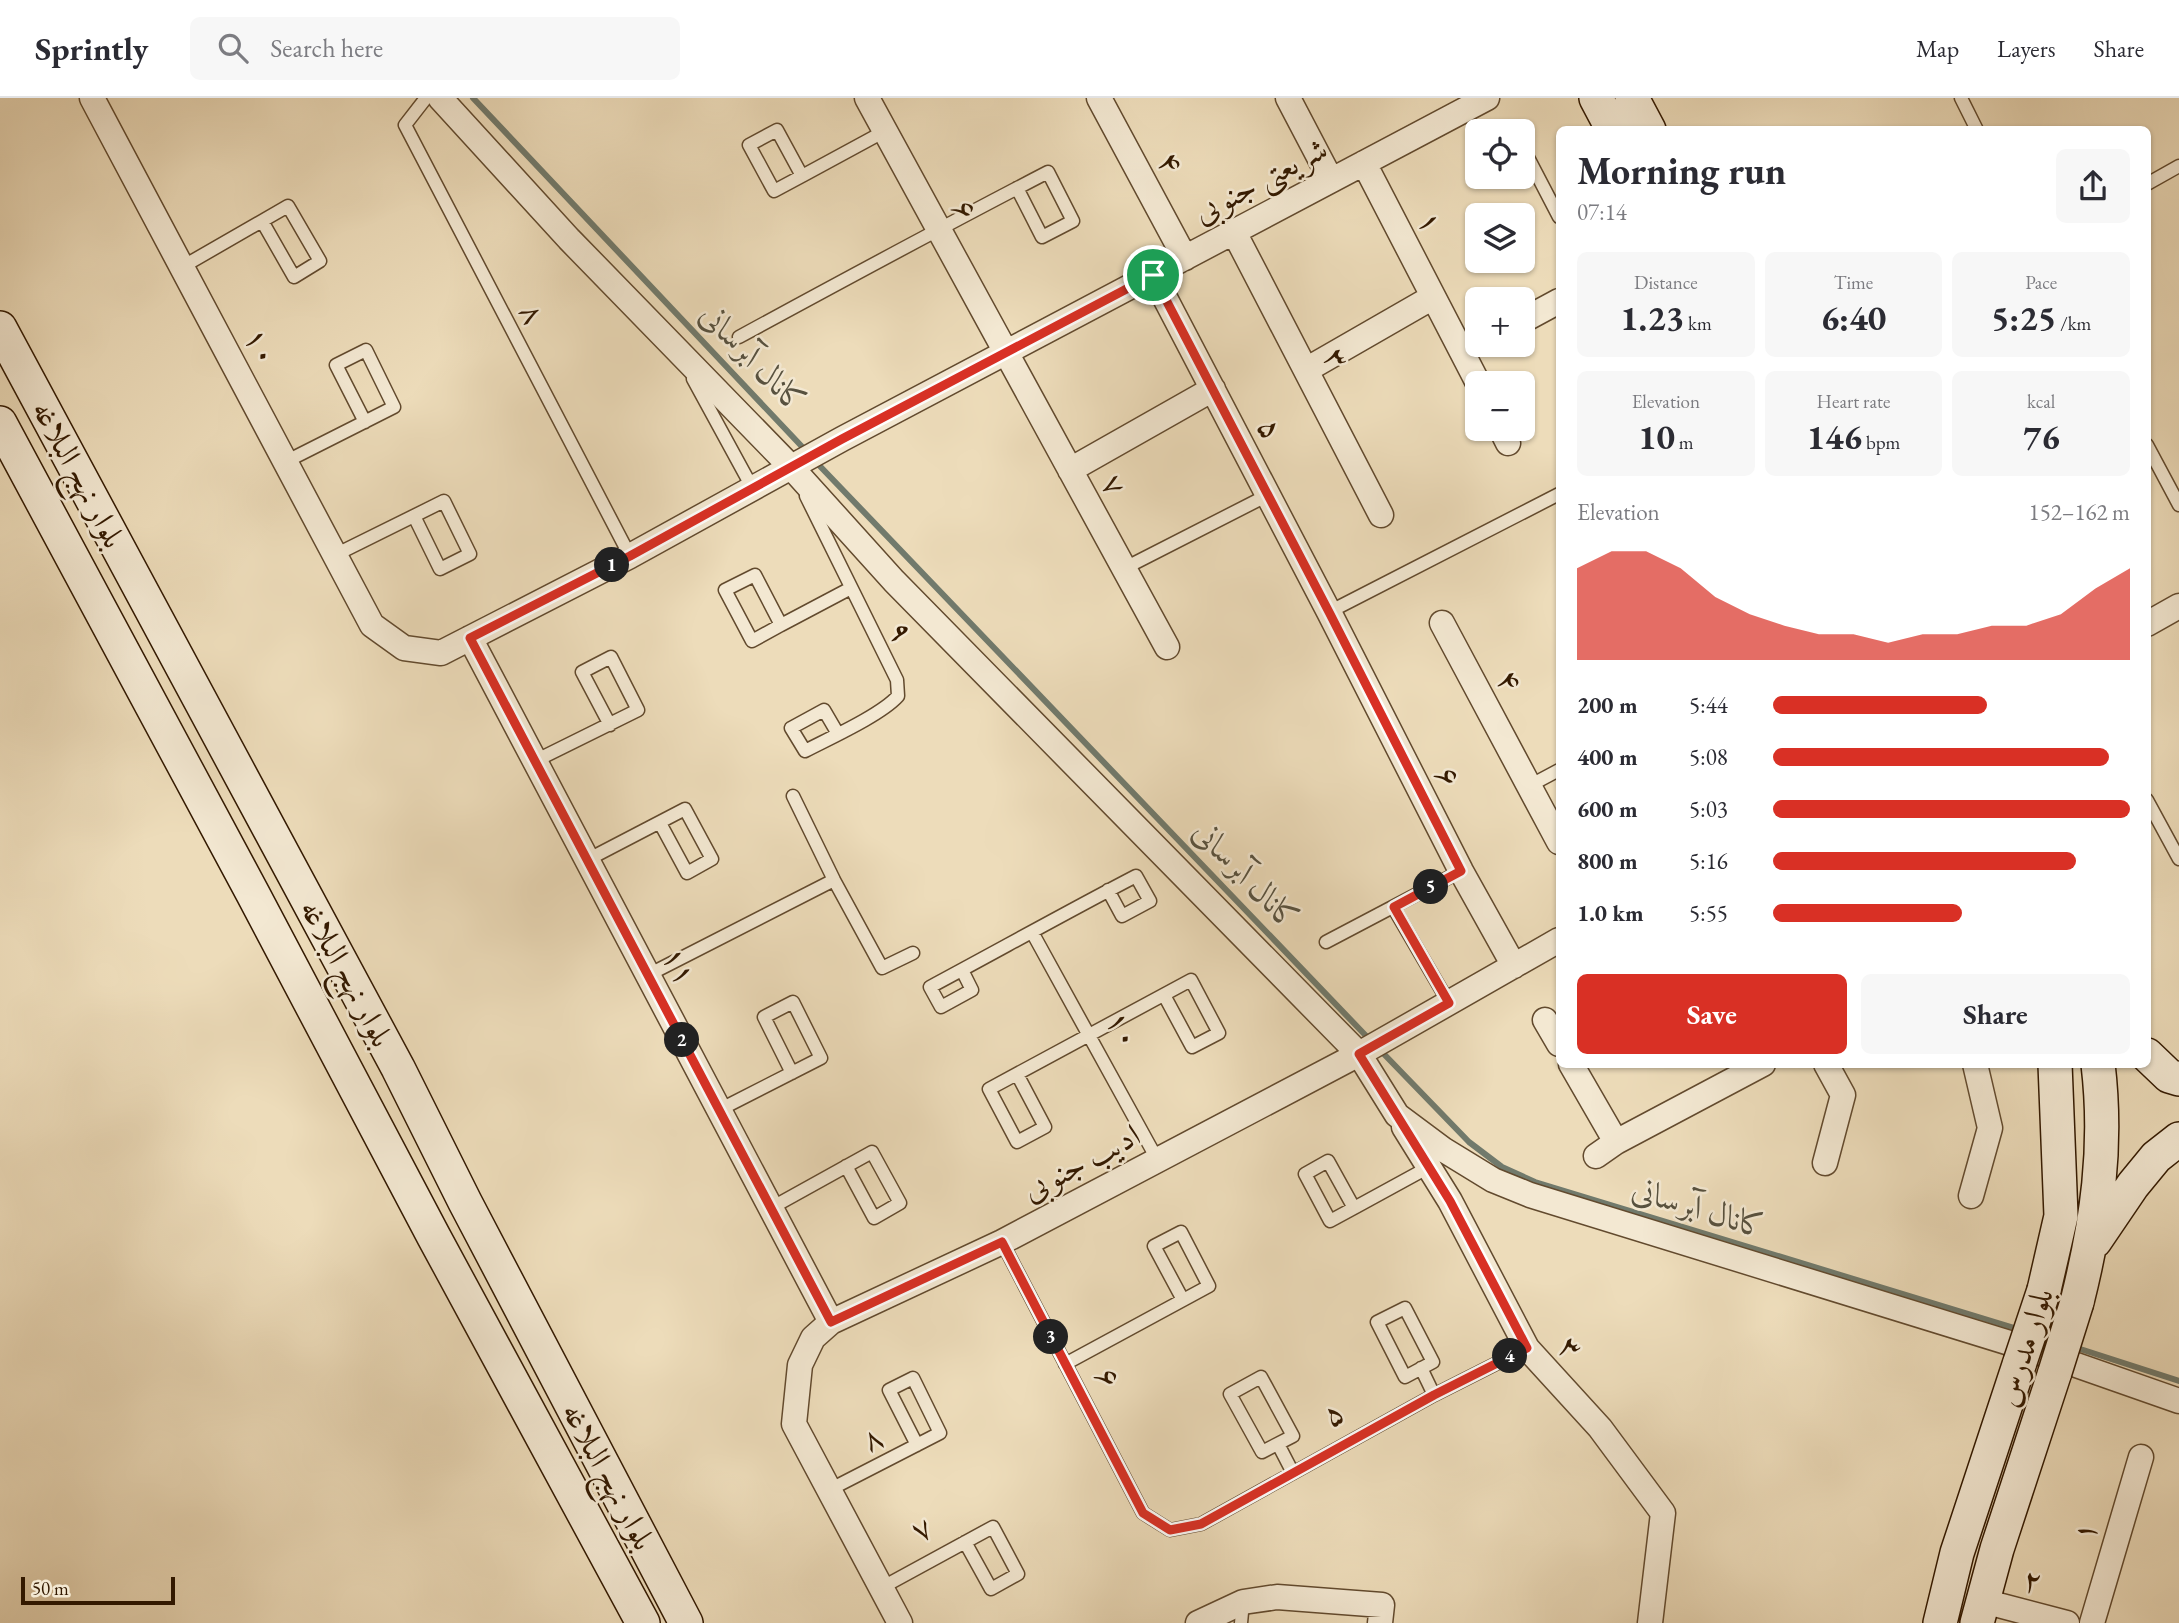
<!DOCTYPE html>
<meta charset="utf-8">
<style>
:root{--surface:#fff;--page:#f7f7f7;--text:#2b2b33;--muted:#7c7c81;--line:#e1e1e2;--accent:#d93025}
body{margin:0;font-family:"EB Garamond",Amiri,serif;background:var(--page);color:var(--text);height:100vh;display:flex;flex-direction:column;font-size:26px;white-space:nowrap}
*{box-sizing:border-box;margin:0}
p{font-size:23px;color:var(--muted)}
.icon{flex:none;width:38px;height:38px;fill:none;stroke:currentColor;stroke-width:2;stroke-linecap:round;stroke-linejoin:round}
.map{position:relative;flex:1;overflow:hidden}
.details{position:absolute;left:1556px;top:28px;width:595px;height:942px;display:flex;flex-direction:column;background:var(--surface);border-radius:10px;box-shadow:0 2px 5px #0004}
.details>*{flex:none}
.buttons{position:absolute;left:1465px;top:21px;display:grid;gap:14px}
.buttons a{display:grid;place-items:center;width:70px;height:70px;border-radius:10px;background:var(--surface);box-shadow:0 2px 5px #0004;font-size:35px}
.scale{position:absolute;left:21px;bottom:18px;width:154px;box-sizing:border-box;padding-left:7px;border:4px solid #331900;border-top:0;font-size:19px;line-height:24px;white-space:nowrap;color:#331900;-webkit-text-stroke:5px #f3e8d2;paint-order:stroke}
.pin{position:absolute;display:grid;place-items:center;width:60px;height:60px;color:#fff;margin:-30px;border:4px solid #fff;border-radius:50%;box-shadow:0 2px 7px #0007}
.km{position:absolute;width:35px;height:35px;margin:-18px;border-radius:50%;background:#222;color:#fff;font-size:19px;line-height:35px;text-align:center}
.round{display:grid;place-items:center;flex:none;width:74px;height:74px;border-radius:10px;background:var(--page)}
.headline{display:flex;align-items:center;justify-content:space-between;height:119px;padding:0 21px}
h1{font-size:38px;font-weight:700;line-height:52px}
.stats{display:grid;grid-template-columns:repeat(3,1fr);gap:10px;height:119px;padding:7px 21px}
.stats div{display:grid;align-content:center;border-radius:10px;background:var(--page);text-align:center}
.stats b{font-size:35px;font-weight:700}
.stats small{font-size:19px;font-weight:400}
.stats p{font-size:19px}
.chart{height:196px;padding:14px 21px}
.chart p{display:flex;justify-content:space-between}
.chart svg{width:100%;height:126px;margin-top:7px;fill:var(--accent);opacity:.7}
.primary-button{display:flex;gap:14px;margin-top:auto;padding:14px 21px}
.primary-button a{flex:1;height:80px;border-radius:10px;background:var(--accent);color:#fff;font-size:28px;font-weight:700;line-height:80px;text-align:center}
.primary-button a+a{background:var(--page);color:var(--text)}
ul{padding:0 21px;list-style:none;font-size:23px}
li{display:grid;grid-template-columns:112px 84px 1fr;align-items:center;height:52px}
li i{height:18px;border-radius:9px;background:var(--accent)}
header{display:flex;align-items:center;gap:42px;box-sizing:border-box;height:98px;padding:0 35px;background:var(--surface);border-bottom:2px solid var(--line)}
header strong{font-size:33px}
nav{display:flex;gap:38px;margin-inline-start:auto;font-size:24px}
.search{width:490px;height:63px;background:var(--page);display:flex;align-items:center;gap:18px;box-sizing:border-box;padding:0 24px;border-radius:10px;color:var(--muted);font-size:26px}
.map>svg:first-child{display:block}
</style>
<header>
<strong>Sprintly</strong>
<div class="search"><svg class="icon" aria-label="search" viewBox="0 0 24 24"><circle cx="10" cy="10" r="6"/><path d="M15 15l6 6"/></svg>Search here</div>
<nav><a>Map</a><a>Layers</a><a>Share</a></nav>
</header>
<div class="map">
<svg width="2179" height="1525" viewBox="0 0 2179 1525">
<rect width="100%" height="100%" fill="#eddcba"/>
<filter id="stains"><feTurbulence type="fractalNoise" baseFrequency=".00286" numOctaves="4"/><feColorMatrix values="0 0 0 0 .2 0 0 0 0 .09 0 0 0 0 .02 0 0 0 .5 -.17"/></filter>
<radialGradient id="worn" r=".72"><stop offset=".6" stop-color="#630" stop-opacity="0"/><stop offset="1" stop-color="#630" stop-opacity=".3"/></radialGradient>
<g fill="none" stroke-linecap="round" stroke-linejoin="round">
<path stroke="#717a6c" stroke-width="6" d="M473 0 808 355
M815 363 1370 942
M1380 952 1469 1044 1502 1069 1535 1084 2021 1232
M2074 1249 2179 1283"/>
<g stroke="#624a2e" stroke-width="15">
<path id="lane" d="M426 0 405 27 630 458
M1961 0 1977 32
M1522 48 1559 119
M802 78 774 93 749 47 777 32 802 78 885 33
M2147 86 2179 68
M182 169 288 108 320 163 294 179 262 123
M739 239C842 183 944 128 1048 74L1073 123 1042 139 1017 90
M693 281 753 391
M2147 347 2179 407
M285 364 394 309 366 252 336 267 365 324
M806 398 897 582 898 598C881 617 830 640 805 653L791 630 824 612 838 636
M335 457 444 403 470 456 440 471 414 418
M1123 471 1268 397
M1329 514 1559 396
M781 527 752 543 725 492 755 477 781 527 851 490
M535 663 638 612 611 559 582 574 610 627
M1529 688 1559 672
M793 698 834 782 882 870 913 855
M2147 702 2179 761
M587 762 685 711 712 761 687 775 660 725
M1393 809 1449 905
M1032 834 1157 1061
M1326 844 1461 773
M962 872 972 892 941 909 930 889C999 852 1067 814 1136 778L1150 803 1122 818 1108 792
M648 877 834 782
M1017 976 1045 1029 1017 1044 989 991 1191 882 1219 935 1192 949 1164 897
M719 1012 821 960 793 904 764 919 792 975
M771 1110 872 1054 900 1105 874 1120 846 1068
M1354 1110 1330 1123 1305 1076 1328 1063 1354 1110 1429 1069
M1002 1144 1143 1415 1170 1432 1201 1426 1434 1297 1527 1250
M1405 1210 1433 1264 1405 1279 1377 1224Z
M1065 1266 1209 1188 1181 1134 1154 1148 1183 1202
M1421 1270 1434 1297
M1261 1279 1293 1338 1262 1354 1230 1296Z
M1278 1346 1293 1375
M829 1392 940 1335 913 1280 889 1292 917 1347
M881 1490 993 1429 1018 1476 991 1491 965 1444
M1241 1525 1243 1504"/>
</g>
<g stroke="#624a2e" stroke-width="27">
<path id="street" d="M92 0 372 527 404 550 441 555 630 458 842 341 1487 0
M440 0 569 141 792 370 894 483 1359 956 1397 1017 1444 1052 1493 1082 1530 1097 2042 1255 2179 1303
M867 0 1167 549
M1099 0 1185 160
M1288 0 1331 82
M1364 65 1478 285
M1234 134 1381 417
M1153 177 1329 514 1461 773 1514 868
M1522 223 1559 203
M1306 272 1433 199
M1501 331 1508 345
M1070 372 1213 291
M1442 525 1559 744
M2147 526 2179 508
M470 540 831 1224
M1545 922 1559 946
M1571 966 1616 1044
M1404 1029 1450 1103 1527 1250 1600 1330 1663 1415 1650 1525
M1596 1058 1616 1044 1763 966
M1825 1065 1843 997 1826 966
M1971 1098 1990 1030 1975 966
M1983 1503 2067 1525
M900 1525 794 1326 800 1267 813 1240 831 1224 1002 1144 1359 956 1559 842
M1198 1525 1243 1504 1277 1499 1382 1507 1380 1525
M2092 1525 2141 1359"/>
</g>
<g stroke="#331900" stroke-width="36">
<path id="secondary" d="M1596 0 1613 32
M1632 0 1649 32
M0 230 398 970 465 1104 686 1525
M0 325 253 796 434 1139 643 1525
M2147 957 2169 978 2179 981
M2095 1143 2133 1087 2156 1059 2179 1041
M2044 1192 2061 1118 2055 966
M2077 1204C2097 1124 2108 1049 2098 966
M1940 1525 1957 1455 2020 1264
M1977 1525 1997 1451 2055 1274"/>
</g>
<use href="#lane" stroke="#f3e8d2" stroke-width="12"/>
<use href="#street" stroke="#f3e8d2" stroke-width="24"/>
<use href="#secondary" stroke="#f3e8d2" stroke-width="33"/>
<g stroke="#331900" stroke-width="36" stroke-linecap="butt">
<path id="secondary-bridge" d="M2020 1264 2044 1192
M2055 1274 2077 1204"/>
</g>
<use href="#secondary-bridge" stroke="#f3e8d2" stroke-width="33"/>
</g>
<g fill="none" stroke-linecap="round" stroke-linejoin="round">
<g stroke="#fff" stroke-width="14">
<path id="route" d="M1153 177 1329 514 1461 773 1394 809 1449 905 1359 956 1450 1103 1527 1250 1434 1297 1201 1426 1170 1432 1143 1415 1002 1144 831 1224 470 540 630 458 842 341Z"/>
</g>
<use href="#route" stroke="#d93025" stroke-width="9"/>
</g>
<g text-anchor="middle" stroke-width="5" stroke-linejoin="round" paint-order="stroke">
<g font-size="32" fill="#331900" stroke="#f3e8d2">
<text transform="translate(1171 64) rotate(62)" y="11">۴</text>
<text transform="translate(1260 82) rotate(-28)" y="11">شریعتی جنوبی</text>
<text transform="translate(966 111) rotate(61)" y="11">۶</text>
<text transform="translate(1431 123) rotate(63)" y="11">۱</text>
<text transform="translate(533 215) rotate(62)" y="11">۸</text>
<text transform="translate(262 248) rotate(62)" y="11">۱۰</text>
<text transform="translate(1337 260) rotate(63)" y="11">۳</text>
<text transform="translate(1271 330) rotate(62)" y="11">۵</text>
<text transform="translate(79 376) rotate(62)" y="11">بلوار نهج البلاغه</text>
<text transform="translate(1115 386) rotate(61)" y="11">۷</text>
<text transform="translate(902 533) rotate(64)" y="11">۹</text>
<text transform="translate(1510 582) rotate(62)" y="11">۴</text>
<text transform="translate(1449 678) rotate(63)" y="11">۶</text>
<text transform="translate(680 867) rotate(62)" y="11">۱۱</text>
<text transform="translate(347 875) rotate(62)" y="11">بلوار نهج البلاغه</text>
<text transform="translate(1124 931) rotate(61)" y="11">۱۰</text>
<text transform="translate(1081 1064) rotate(-28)" y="11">ادیب جنوبی</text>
<text transform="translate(1571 1249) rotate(47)" y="11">۳</text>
<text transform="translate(2024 1249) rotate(-72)" y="11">بلوار مدرس</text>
<text transform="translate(1109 1279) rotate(62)" y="11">۶</text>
<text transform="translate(1333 1315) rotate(-29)" y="11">۵</text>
<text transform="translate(872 1340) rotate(-27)" y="11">۸</text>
<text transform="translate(609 1378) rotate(62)" y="11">بلوار نهج البلاغه</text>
<text transform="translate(921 1430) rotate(-29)" y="11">۷</text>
<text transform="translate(2084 1433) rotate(-74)" y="11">۱</text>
<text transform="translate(2033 1482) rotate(15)" y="11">۲</text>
</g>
<g font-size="33" font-style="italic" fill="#57513f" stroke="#f3e8d2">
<text transform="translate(755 260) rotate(46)" y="12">کانال آبرسانی</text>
<text transform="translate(1248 777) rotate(46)" y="12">کانال آبرسانی</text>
<text transform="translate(1700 1109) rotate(17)" y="12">کانال آبرسانی</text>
</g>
</g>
<rect width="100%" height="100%" filter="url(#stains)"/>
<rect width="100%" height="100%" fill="url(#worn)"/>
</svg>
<div class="buttons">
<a><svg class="icon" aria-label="locate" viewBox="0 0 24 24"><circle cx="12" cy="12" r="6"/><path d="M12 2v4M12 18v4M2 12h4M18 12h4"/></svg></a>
<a><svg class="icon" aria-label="layers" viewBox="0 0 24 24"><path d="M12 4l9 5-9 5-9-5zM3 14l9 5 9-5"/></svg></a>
<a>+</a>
<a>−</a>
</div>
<div class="scale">50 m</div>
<div class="pin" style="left:1153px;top:177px;background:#1e9e55"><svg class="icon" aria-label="arrive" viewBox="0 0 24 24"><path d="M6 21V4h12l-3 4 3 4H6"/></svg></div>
<b class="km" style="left:612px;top:467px">1</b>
<b class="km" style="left:682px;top:942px">2</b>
<b class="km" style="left:1051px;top:1239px">3</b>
<b class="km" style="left:1510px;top:1258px">4</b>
<b class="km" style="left:1431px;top:789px">5</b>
<section class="details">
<div class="headline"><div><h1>Morning run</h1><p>07:14</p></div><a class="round"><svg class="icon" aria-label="share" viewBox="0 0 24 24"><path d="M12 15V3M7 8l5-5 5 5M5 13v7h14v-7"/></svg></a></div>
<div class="stats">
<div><p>Distance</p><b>1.23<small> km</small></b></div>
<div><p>Time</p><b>6:40</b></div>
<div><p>Pace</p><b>5:25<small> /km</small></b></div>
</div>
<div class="stats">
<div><p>Elevation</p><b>10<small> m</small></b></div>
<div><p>Heart rate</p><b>146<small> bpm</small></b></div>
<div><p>kcal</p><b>76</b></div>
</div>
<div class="chart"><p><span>Elevation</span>152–162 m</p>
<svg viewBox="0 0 160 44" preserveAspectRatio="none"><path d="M0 44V12L10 6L20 6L30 12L40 22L50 28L60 32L70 35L80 35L90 38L100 35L110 35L120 32L130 32L140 28L150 19L160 12V44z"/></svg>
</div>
<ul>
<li><b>200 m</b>5:44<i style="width:60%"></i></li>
<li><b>400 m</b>5:08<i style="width:94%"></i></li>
<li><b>600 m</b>5:03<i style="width:100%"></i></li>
<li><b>800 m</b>5:16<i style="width:85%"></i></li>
<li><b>1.0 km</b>5:55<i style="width:53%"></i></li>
</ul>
<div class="primary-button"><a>Save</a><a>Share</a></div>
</section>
</div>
